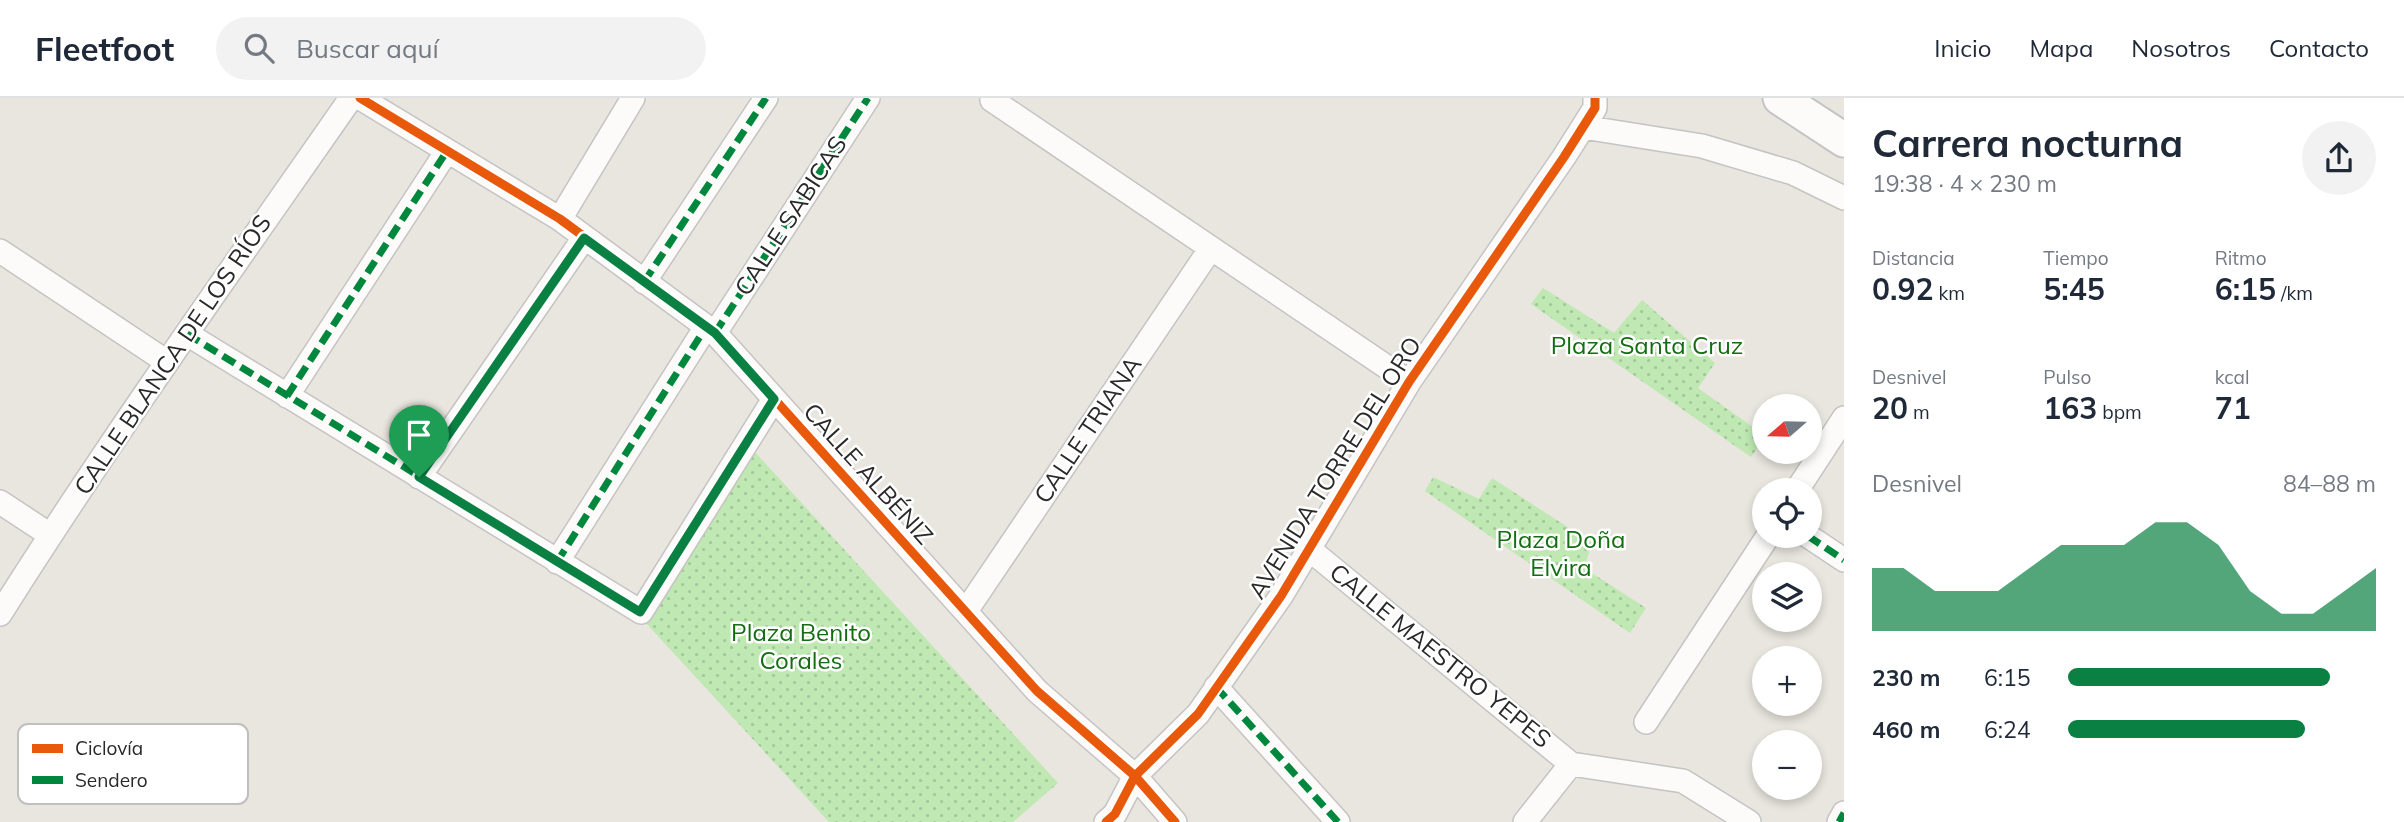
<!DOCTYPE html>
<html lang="es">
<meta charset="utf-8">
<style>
:root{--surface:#fff;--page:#f2f2f3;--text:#1f2937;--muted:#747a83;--line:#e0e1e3;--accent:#0b8043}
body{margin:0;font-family:Mulish,sans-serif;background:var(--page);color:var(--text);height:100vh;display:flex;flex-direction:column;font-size:26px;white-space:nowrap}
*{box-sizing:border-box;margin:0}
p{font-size:23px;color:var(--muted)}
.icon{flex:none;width:38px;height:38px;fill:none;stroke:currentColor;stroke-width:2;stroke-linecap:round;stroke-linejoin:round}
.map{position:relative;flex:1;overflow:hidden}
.sheet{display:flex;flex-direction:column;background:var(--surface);width:560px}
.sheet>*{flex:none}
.needle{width:46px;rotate:250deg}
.buttons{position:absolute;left:1752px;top:296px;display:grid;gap:14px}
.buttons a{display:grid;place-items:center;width:70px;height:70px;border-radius:50%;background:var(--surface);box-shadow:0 4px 10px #0003;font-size:35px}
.pin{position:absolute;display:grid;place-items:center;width:60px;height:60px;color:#fff;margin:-72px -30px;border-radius:50% 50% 50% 0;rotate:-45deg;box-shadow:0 0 7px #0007}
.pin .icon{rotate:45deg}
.round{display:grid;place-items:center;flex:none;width:74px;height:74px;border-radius:37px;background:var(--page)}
.headline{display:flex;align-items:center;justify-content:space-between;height:119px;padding:0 28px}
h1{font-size:38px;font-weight:700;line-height:52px}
.figures{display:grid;grid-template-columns:repeat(3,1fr);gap:10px;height:119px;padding:7px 28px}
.figures div{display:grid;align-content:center}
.figures b{font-size:30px;font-weight:700}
.figures small{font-size:19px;font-weight:400}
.figures p{font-size:19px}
.chart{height:196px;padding:14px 28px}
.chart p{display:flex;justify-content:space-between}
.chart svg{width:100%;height:126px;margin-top:7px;fill:var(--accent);opacity:.7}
ul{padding:0 28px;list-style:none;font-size:23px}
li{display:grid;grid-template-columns:112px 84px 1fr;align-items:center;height:52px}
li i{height:18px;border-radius:9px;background:var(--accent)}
header{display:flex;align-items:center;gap:42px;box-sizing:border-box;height:98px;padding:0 35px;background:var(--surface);border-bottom:2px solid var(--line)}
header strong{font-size:33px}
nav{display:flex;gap:38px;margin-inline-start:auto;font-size:24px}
.search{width:490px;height:63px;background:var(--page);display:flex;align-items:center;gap:18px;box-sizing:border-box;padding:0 24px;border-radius:38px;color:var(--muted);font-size:26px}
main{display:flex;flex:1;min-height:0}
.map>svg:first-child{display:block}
</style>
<header>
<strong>Fleetfoot</strong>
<div class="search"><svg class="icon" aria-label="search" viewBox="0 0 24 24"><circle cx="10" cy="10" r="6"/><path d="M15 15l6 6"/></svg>Buscar aquí</div>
<nav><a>Inicio</a><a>Mapa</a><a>Nosotros</a><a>Contacto</a></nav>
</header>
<main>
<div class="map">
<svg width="1844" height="724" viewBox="0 0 1844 724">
<defs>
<pattern id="grass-dots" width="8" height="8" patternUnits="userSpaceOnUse" patternTransform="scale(1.75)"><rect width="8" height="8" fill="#bfe8b3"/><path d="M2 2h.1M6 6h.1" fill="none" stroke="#a4c79a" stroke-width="1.8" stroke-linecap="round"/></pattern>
</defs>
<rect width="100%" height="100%" fill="#e8e6de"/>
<path fill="url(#grass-dots)" d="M1543 190 1614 235 1642 202 1715 265 1698 290 1764 337V341L1751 359 1531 206Z
M753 352 1058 685 1013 724H829L645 524Z
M1433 379 1479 401 1492 380 1592 445 1584 470 1646 510 1630 535 1425 393Z"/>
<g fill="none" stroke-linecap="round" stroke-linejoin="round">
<g stroke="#c5c4c4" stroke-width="26">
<path id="street" d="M360 0 560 121 715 235 1037 593 1135 678 1175 724
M992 2 1409 284
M1583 29 1702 48 1793 75 1844 100
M560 121 633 0
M0 153 167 264
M644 184 766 0
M715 235 868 0
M187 236 641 514 774 301
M287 298 447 53
M419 379 584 140
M1797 392 1844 320
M0 404 50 437
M1808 438 1844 462
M1309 451 1571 666 1683 683 1749 724
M557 464 706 229
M966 513 1211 150
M0 516C111 340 232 171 351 0
M1216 589 1338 724
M1646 624 1768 438
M1106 724 1115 716 1135 678 1198 616 1281 498 1409 284 1564 59 1595 10V0
M1525 724 1571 666
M1839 724 1844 715"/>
</g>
<g stroke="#c5c4c4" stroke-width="37">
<path id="secondary" d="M1780 0 1844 42"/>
</g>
<use href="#street" stroke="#fcfbfa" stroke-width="23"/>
<use href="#secondary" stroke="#fcfbfa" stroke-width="33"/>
<path stroke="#00873e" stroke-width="7" stroke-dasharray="14 7" stroke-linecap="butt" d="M644 184 766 0
M715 235 868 0
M187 236 641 514 774 301
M287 298 447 53
M419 379 584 140
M1808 438 1844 462
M557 464 706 229
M1216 589 1338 724
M1839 724 1844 715"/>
<g stroke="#fff" stroke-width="13">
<path id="cycleway" d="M360 0 560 121 715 235 1037 593 1135 678 1175 724
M1106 724 1115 716 1135 678 1198 616 1281 498 1409 284 1564 59 1595 10V0"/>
</g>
<use href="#cycleway" stroke="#e8590c" stroke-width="9"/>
</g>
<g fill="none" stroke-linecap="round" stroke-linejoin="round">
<g stroke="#fff" stroke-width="14">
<path id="route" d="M584 140 715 235 774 301 640 514 419 379Z"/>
</g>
<use href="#route" stroke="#0b8043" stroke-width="9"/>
</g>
<g text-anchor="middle" stroke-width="5" stroke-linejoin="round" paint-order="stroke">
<g font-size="24" fill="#292929" stroke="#fff">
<text transform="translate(791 118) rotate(-57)" y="8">CALLE SABICAS</text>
<text transform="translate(173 257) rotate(-56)" y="8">CALLE BLANCA DE LOS RÍOS</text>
<text transform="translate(1088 332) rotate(-56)" y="8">CALLE TRIANA</text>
<text transform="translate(1335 370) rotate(-58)" y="8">AVENIDA TORRE DEL ORO</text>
<text transform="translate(868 376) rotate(48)" y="8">CALLE ALBÉNIZ</text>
<text transform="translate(1440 558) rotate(39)" y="8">CALLE MAESTRO YEPES</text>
</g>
<g font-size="24" fill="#146d12" stroke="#fff">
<text x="1647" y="256">Plaza Santa Cruz</text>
<text x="1561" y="450">Plaza Doña<tspan x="1561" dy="28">Elvira</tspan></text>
<text x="801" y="543">Plaza Benito<tspan x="801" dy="28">Corales</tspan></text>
</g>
</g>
<rect x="18" y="626" width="230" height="80" rx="10" fill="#fff" stroke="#bfbfbf" stroke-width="2"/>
<rect x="32" y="646" width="31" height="9" fill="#e8590c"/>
<rect x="32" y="678" width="31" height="8" fill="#00873e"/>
<g font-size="19" fill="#292929">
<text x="75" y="657">Ciclovía</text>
<text x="75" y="689">Sendero</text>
</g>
</svg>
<div class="buttons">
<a><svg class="needle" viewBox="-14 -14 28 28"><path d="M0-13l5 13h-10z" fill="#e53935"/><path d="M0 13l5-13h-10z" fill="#747a83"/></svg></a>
<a><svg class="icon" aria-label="locate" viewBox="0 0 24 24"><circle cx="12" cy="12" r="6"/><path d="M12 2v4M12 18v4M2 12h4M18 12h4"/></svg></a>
<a><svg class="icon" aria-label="layers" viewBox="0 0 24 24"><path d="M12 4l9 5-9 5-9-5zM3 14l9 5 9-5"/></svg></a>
<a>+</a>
<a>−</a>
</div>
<div class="pin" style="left:419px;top:379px;background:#1e9e55"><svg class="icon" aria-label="arrive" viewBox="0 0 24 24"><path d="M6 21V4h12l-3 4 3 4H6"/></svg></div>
</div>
<section class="sheet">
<div class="headline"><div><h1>Carrera nocturna</h1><p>19:38 · 4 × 230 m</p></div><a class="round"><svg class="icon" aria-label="share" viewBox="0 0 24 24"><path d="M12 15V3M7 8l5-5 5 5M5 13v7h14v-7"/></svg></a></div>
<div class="figures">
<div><p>Distancia</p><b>0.92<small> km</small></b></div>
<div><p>Tiempo</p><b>5:45</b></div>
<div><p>Ritmo</p><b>6:15<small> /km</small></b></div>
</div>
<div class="figures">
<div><p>Desnivel</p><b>20<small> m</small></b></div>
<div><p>Pulso</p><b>163<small> bpm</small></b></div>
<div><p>kcal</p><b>71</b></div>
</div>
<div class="chart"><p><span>Desnivel</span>84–88 m</p>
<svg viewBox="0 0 160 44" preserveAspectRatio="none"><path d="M0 44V22L10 22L20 30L30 30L40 30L50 22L60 14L70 14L80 14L90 6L100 6L110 14L120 30L130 38L140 38L150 30L160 22V44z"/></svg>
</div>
<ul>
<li><b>230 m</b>6:15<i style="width:85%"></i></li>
<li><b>460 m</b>6:24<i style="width:77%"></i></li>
</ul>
</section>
</main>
